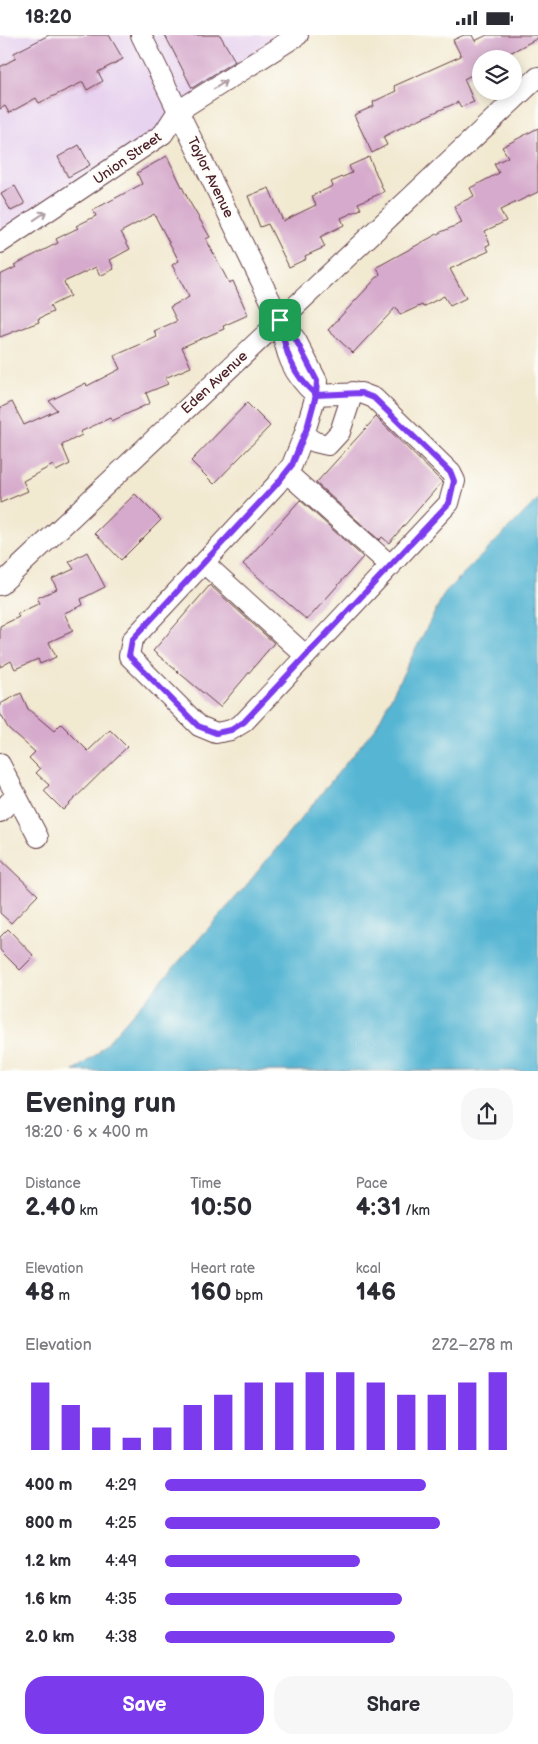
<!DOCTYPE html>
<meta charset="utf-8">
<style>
:root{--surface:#fff;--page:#f7f7f7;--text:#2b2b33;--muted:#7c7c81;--accent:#7c3aed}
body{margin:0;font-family:"Balsamiq Sans",sans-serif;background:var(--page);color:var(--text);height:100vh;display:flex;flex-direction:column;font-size:19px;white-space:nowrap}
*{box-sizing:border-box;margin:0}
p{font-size:16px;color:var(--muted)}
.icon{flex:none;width:28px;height:28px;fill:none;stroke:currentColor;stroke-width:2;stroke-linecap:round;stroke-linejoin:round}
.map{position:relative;height:1036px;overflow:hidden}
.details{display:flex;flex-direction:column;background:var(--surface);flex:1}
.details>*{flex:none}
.tools{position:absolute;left:472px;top:15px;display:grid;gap:10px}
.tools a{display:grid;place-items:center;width:50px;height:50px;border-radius:50%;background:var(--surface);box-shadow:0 2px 12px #0003;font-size:25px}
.pin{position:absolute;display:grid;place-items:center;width:42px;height:42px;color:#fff;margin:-21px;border-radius:10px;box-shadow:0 2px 8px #0006}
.round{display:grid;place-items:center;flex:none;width:52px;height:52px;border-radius:20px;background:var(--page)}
.head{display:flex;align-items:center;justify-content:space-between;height:85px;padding:0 25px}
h1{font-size:28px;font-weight:700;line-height:38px}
.stats{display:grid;grid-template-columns:repeat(3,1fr);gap:8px;height:85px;padding:5px 25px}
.stats div{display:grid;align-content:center}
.stats b{font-size:25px;font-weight:700}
.stats small{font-size:14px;font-weight:400}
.stats p{font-size:14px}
.chart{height:140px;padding:10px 25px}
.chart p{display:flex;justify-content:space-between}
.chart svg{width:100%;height:90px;margin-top:5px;stroke:var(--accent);stroke-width:6}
.primary-button{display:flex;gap:10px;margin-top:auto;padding:10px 25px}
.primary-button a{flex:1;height:58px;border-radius:20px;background:var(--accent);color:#fff;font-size:20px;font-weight:700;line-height:58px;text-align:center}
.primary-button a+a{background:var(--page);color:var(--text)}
ul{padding:0 25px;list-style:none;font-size:16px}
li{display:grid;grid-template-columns:80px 60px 1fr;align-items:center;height:38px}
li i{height:12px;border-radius:6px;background:var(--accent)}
.status{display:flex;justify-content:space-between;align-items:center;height:35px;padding:0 25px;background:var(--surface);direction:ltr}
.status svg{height:14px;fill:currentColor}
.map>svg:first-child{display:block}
</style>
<div class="status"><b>18:20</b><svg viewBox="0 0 49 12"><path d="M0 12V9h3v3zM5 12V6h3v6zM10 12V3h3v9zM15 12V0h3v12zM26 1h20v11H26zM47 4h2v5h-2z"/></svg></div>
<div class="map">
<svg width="538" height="1037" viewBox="0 0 538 1037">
<rect width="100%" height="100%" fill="#fdfcf7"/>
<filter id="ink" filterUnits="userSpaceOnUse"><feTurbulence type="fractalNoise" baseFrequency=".02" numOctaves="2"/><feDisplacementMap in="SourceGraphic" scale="10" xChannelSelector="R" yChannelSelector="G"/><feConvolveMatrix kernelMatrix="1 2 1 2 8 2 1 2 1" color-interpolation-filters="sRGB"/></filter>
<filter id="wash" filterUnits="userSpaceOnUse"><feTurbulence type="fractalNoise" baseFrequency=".0096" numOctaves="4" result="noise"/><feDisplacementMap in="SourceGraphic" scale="20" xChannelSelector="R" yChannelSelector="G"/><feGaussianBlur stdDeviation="1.12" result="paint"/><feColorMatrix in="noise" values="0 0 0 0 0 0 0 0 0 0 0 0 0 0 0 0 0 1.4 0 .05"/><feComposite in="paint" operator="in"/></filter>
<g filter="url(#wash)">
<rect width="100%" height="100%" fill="#f2e9d1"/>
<path fill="#e7d2ef" d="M0 0H298L0 208Z"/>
<path fill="#55b5d3" stroke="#506a7f" d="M538 464V1036H73L97 1019 245 852 377 690 445 557Z"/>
<g id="blocks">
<path fill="#d6aacc" d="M49 0H109L123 24 98 37 103 46 87 55 83 47 39 68 36 63 9 78 5 71 0 74V32L16 23 14 18Z
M165 0H220L235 26 192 53Z
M464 0H472L475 6 487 0H538V3L508 19 510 24H481V35L464 44 474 67 461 72 458 67 406 90 383 102 387 110 372 118 354 80 374 71 373 67 396 56 394 51 461 21 453 5Z
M538 93V157L500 175 506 186 485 196 490 209 486 211 489 216 450 234 466 263 450 271 444 261 423 272 422 270 400 280 396 272 353 318 328 295 380 239 377 232 441 197 462 188 454 171 474 161 470 153 499 138 494 129 508 122 502 112Z
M79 110 90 130 68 142 58 122Z
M167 121 189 166 210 202 206 204 229 248 233 246 248 280 223 291 224 294 182 312 191 332 165 343 168 349 146 358 150 368 112 386 110 383 80 397 82 400 62 410 70 429 56 436 53 430 23 446 28 456 0 468V373L12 367 24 390 57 375 49 366 86 348 87 351 120 334 114 321 157 302 154 296 177 286 170 272 189 262 172 230 179 226 154 179 121 197 130 214 110 225 114 234 100 241 96 232 64 247 70 261 50 271 53 277 38 284 39 287 0 302V240L16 232 14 230 58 208 56 204 78 193 76 191 96 181 93 175 142 149 137 138Z
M369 122 384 157 358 168 361 174 341 183 344 190 320 202 325 212 305 221 306 224 289 232 268 189 260 192 248 161 269 153 283 186 316 170 312 161 333 151 331 147 352 138 349 131Z
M15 151 25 169 11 176 1 159Z
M247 368 270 391 214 449 191 426Z
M376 382 442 447 389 508 382 502 379 505 316 448Z
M135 459 161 485 121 525 95 498Z
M300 465 363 522 307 585 243 529Z
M87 517 105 552 81 564 83 570 64 578 73 596 49 607 56 622 40 629 38 624 15 634 11 626 0 632V591L19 582 17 579 40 568 37 563 57 554 52 544 74 534 69 527Z
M210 550 274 608 220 672 153 616Z
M21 658 28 674 54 696 61 689 88 716 110 695 127 712 63 775 44 756 49 750 36 738 40 734 29 723 35 717 8 693 0 678V669Z
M0 824 38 860 11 888 0 878Z
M8 894 34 921 20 935 0 915V902Z"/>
</g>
</g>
<g filter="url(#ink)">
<use href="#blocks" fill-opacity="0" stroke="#633d44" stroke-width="1"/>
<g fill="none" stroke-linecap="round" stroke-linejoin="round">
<g stroke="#633d44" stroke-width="22">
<path id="minor" d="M141 0 280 285 296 305 317 346 316 360 304 400 292 430 276 450 132 605 129 621 199 691 216 698 231 695 244 687 449 468 455 446 451 438 374 363 361 358 316 360C291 339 285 316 280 285
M0 208 163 99 178 76 298 0
M304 400 315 407 328 410 340 397 353 357
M286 437 391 531
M204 528 306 621
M0 550 538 42
M0 729 38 802
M0 777 16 760"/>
</g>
<use href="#minor" stroke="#fff" stroke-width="20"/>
</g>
<defs><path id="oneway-shaft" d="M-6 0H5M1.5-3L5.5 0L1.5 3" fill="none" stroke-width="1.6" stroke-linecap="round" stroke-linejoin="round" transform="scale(1.25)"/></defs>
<g stroke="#ae9aa0">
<use href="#oneway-shaft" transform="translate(220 50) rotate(-33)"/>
<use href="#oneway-shaft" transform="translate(40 181) rotate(-34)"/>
</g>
</g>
<g fill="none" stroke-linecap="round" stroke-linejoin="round" filter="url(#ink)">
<g stroke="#fff" stroke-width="10">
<path id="route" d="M280 285C285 316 291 338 316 360L307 393 292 430 276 450 132 605 129 621 198 691 216 698 231 695 244 687 449 468 454 446 451 438 374 363 361 358 316 360 317 346 296 305 280 285"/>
</g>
<use href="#route" stroke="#7c3aed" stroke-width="6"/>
</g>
<g text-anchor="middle" stroke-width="4.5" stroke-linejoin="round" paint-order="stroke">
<g font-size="14" fill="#4a1f2b" stroke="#fdfcf7">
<text transform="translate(127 123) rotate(-35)" y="5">Union Street</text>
<text transform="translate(211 142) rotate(64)" y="5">Taylor Avenue</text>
<text transform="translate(214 347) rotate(-43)" y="5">Eden Avenue</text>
</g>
</g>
</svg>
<div class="tools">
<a><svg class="icon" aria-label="layers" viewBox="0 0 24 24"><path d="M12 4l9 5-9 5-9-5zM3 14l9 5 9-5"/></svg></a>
</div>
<div class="pin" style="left:280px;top:285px;background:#1e9e55"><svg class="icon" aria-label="arrive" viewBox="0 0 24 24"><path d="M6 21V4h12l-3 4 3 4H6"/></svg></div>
</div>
<section class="details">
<div class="head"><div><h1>Evening run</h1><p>18:20 · 6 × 400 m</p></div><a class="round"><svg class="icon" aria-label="share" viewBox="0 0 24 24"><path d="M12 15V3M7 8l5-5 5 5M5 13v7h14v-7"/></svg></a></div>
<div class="stats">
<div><p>Distance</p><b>2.40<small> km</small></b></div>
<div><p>Time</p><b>10:50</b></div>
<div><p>Pace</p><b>4:31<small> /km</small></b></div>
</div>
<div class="stats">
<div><p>Elevation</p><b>48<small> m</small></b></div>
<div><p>Heart rate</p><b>160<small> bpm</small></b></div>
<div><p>kcal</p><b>146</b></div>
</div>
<div class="chart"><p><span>Elevation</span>272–278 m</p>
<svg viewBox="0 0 160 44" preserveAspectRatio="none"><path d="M5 44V11M15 44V22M25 44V33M35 44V38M45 44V33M55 44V22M65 44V17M75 44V11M85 44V11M95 44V6M105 44V6M115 44V11M125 44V17M135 44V17M145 44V11M155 44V6"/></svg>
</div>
<ul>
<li><b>400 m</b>4:29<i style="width:75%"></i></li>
<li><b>800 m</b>4:25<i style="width:79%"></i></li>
<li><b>1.2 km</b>4:49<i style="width:56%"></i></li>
<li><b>1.6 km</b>4:35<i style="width:68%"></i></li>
<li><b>2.0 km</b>4:38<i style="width:66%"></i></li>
</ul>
<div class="primary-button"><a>Save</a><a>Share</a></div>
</section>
